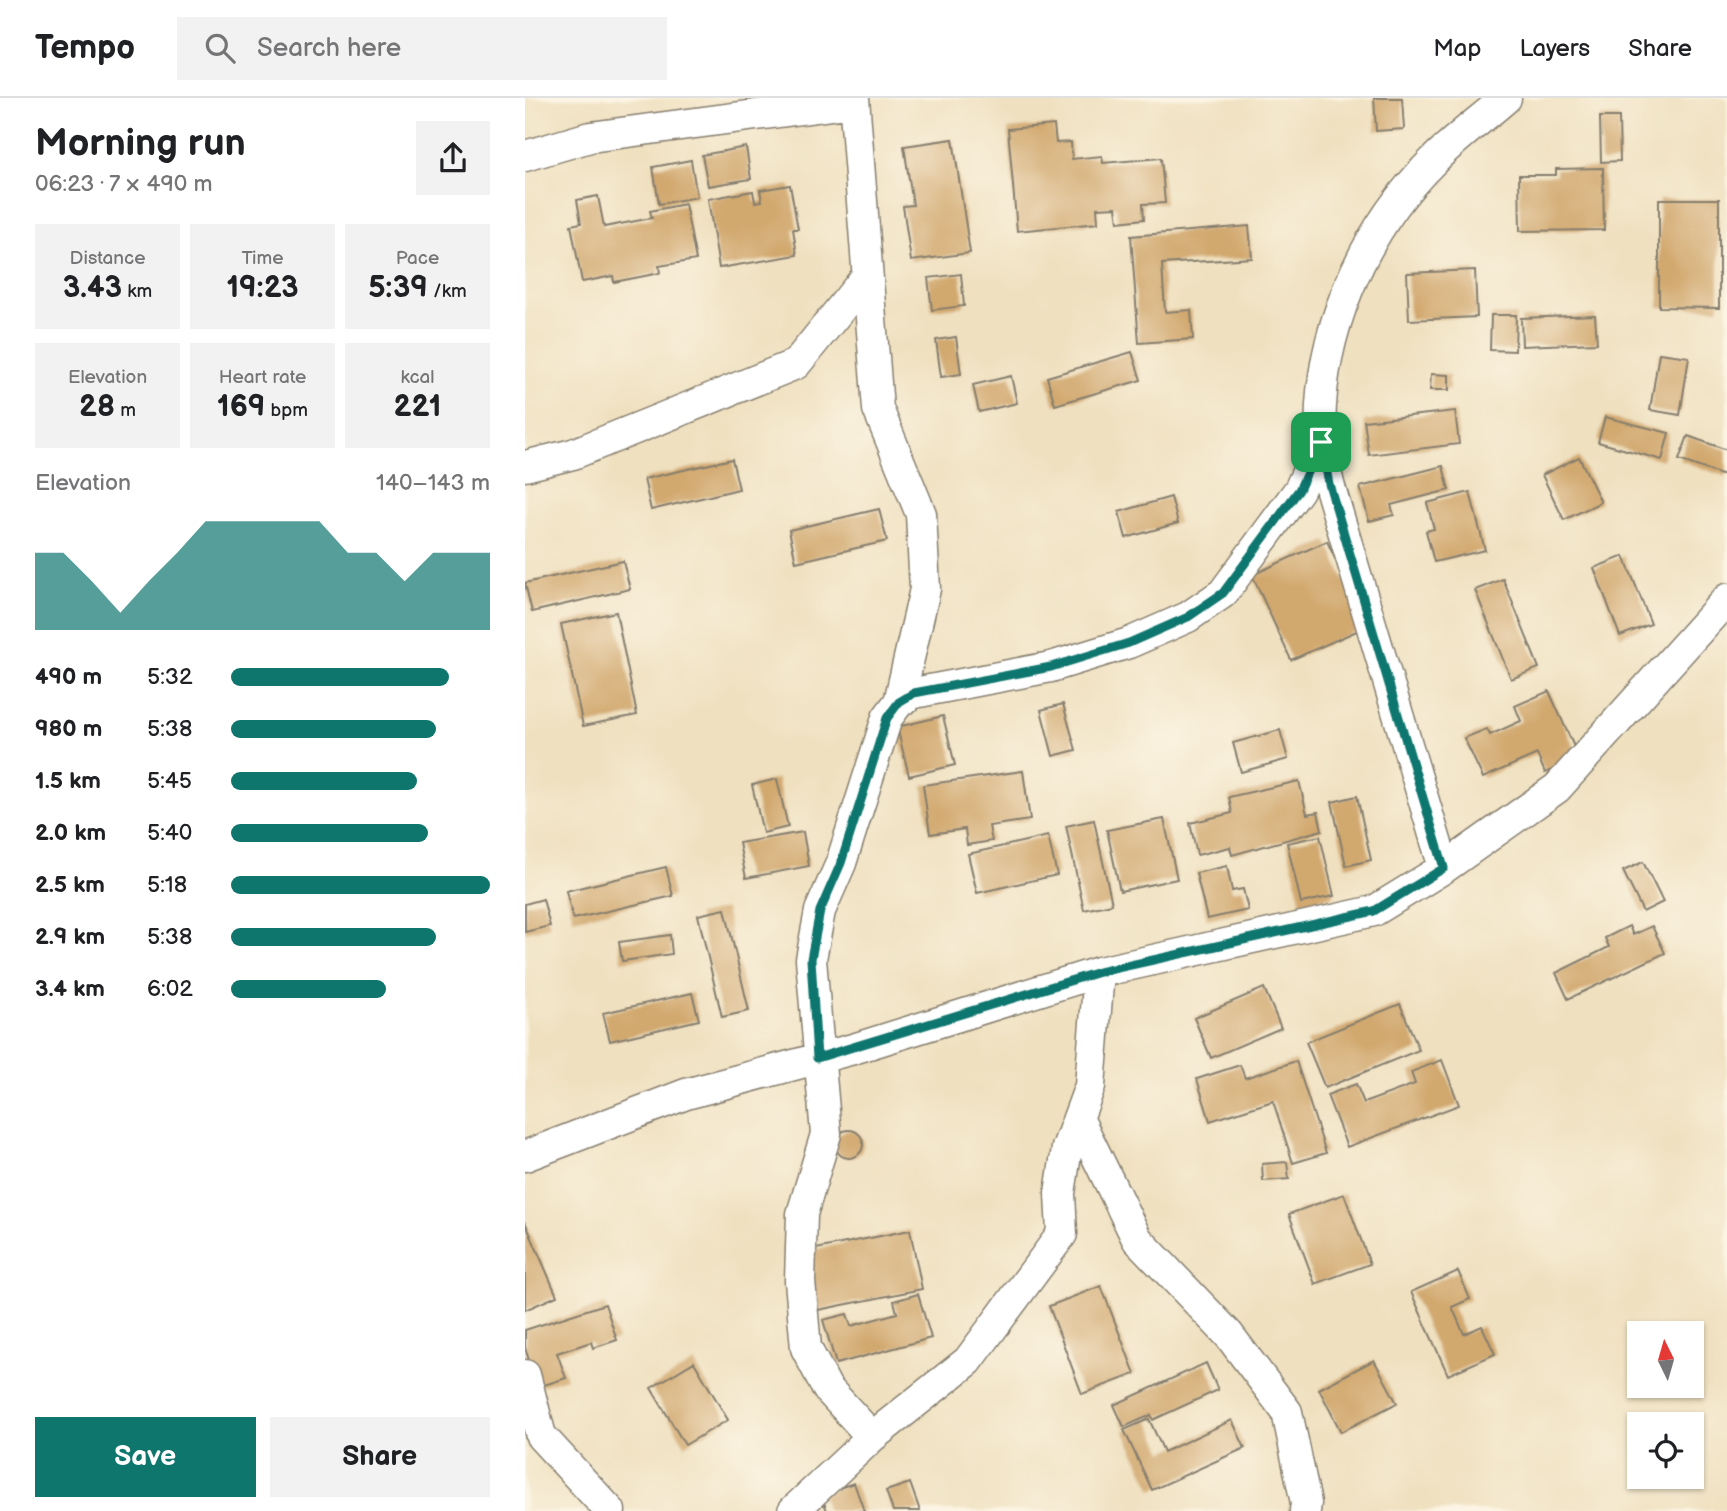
<!DOCTYPE html>
<meta charset="utf-8">
<style>
:root{--surface:#fff;--page:#f2f2f2;--text:#202124;--muted:#757577;--line:#e0e0e0;--accent:#0f766e}
body{margin:0;font-family:"Balsamiq Sans",sans-serif;background:var(--page);color:var(--text);height:100vh;display:flex;flex-direction:column;font-size:26px;white-space:nowrap}
*{box-sizing:border-box;margin:0}
p{font-size:23px;color:var(--muted)}
.icon{flex:none;width:38px;height:38px;fill:none;stroke:currentColor;stroke-width:2;stroke-linecap:round;stroke-linejoin:round}
.map{position:relative;flex:1;overflow:hidden}
.side{display:flex;flex-direction:column;background:var(--surface);width:525px}
.side>*{flex:none}
.needle{width:46px;rotate:355deg}
.tools{position:absolute;left:1102px;top:1223px;display:grid;gap:14px}
.tools a{display:grid;place-items:center;width:77px;height:77px;border-radius:0px;background:var(--surface);box-shadow:0 2px 5px #0004;font-size:35px}
.pin{position:absolute;display:grid;place-items:center;width:60px;height:60px;color:#fff;margin:-30px;border-radius:14px;box-shadow:0 4px 10px #0006}
.round{display:grid;place-items:center;flex:none;width:74px;height:74px;border-radius:0px;background:var(--page)}
.head{display:flex;align-items:center;justify-content:space-between;height:119px;padding:0 35px}
h1{font-size:38px;font-weight:700;line-height:52px}
.figures{display:grid;grid-template-columns:repeat(3,1fr);gap:10px;height:119px;padding:7px 35px}
.figures div{display:grid;align-content:center;border-radius:0px;background:var(--page);text-align:center}
.figures b{font-size:30px;font-weight:700}
.figures small{font-size:19px;font-weight:400}
.figures p{font-size:19px}
.chart{height:196px;padding:14px 35px}
.chart p{display:flex;justify-content:space-between}
.chart svg{width:100%;height:126px;margin-top:7px;fill:var(--accent);opacity:.7}
.primary-button{display:flex;gap:14px;margin-top:auto;padding:14px 35px}
.primary-button a{flex:1;height:80px;border-radius:0px;background:var(--accent);color:#fff;font-size:28px;font-weight:700;line-height:80px;text-align:center}
.primary-button a+a{background:var(--page);color:var(--text)}
ul{padding:0 35px;list-style:none;font-size:23px}
li{display:grid;grid-template-columns:112px 84px 1fr;align-items:center;height:52px}
li i{height:18px;border-radius:9px;background:var(--accent)}
header{display:flex;align-items:center;gap:42px;box-sizing:border-box;height:98px;padding:0 35px;background:var(--surface);border-bottom:2px solid var(--line)}
header strong{font-size:33px}
nav{display:flex;gap:38px;margin-inline-start:auto;font-size:24px}
.search{width:490px;height:63px;background:var(--page);display:flex;align-items:center;gap:18px;box-sizing:border-box;padding:0 24px;border-radius:0px;color:var(--muted);font-size:26px}
main{display:flex;flex:1;min-height:0}
.map>svg:first-child{display:block}
</style>
<header>
<strong>Tempo</strong>
<div class="search"><svg class="icon" aria-label="search" viewBox="0 0 24 24"><circle cx="10" cy="10" r="6"/><path d="M15 15l6 6"/></svg>Search here</div>
<nav><a>Map</a><a>Layers</a><a>Share</a></nav>
</header>
<main>
<section class="side">
<div class="head"><div><h1>Morning run</h1><p>06:23 · 7 × 490 m</p></div><a class="round"><svg class="icon" aria-label="share" viewBox="0 0 24 24"><path d="M12 15V3M7 8l5-5 5 5M5 13v7h14v-7"/></svg></a></div>
<div class="figures">
<div><p>Distance</p><b>3.43<small> km</small></b></div>
<div><p>Time</p><b>19:23</b></div>
<div><p>Pace</p><b>5:39<small> /km</small></b></div>
</div>
<div class="figures">
<div><p>Elevation</p><b>28<small> m</small></b></div>
<div><p>Heart rate</p><b>169<small> bpm</small></b></div>
<div><p>kcal</p><b>221</b></div>
</div>
<div class="chart"><p><span>Elevation</span>140–143 m</p>
<svg viewBox="0 0 160 44" preserveAspectRatio="none"><path d="M0 44V17L10 17L20 27L30 38L40 27L50 17L60 6L70 6L80 6L90 6L100 6L110 17L120 17L130 27L140 17L150 17L160 17V44z"/></svg>
</div>
<ul>
<li><b>490 m</b>5:32<i style="width:84%"></i></li>
<li><b>980 m</b>5:38<i style="width:79%"></i></li>
<li><b>1.5 km</b>5:45<i style="width:72%"></i></li>
<li><b>2.0 km</b>5:40<i style="width:76%"></i></li>
<li><b>2.5 km</b>5:18<i style="width:100%"></i></li>
<li><b>2.9 km</b>5:38<i style="width:79%"></i></li>
<li><b>3.4 km</b>6:02<i style="width:60%"></i></li>
</ul>
<div class="primary-button"><a>Save</a><a>Share</a></div>
</section>
<div class="map">
<svg width="1202" height="1413" viewBox="0 0 1202 1413">
<rect width="100%" height="100%" fill="#fcf5e5"/>
<filter id="ink" filterUnits="userSpaceOnUse"><feTurbulence type="fractalNoise" baseFrequency=".0143" numOctaves="2"/><feDisplacementMap in="SourceGraphic" scale="14" xChannelSelector="R" yChannelSelector="G"/><feConvolveMatrix kernelMatrix="1 2 1 2 8 2 1 2 1" color-interpolation-filters="sRGB"/></filter>
<filter id="wash" filterUnits="userSpaceOnUse"><feTurbulence type="fractalNoise" baseFrequency=".00686" numOctaves="4" result="noise"/><feDisplacementMap in="SourceGraphic" scale="28" xChannelSelector="R" yChannelSelector="G"/><feGaussianBlur stdDeviation="1.57" result="paint"/><feColorMatrix in="noise" values="0 0 0 0 0 0 0 0 0 0 0 0 0 0 0 0 0 1.4 0 .05"/><feComposite in="paint" operator="in"/></filter>
<g filter="url(#wash)">
<rect width="100%" height="100%" fill="#efe0bf"/>
<g id="blocks">
<path fill="#d1a86e" d="M849 0H877L879 31 851 33Z
M1075 19H1094L1095 63 1076 64Z
M529 27 531 45 546 44 547 61 577 58 578 65 636 60 640 105 618 106 619 121 593 124 591 109 572 110 573 125 492 133 483 31Z
M428 41 445 155 386 163 378 108 388 107 379 48Z
M221 49 226 81 183 88 177 57Z
M166 62 172 99 134 106 128 69Z
M1078 70 1079 132 995 133 994 77H1031V71Z
M265 87 273 131H268L272 157 194 170 183 101 228 93 230 104 237 103 235 92Z
M73 98 79 129 127 120 125 113 160 106 171 162 134 168 135 175 89 184 88 178 57 184 46 127 56 125 52 102Z
M1134 101H1194V210L1134 209Z
M724 128 727 160 637 166 640 214 666 212 668 241 614 245 606 138Z
M950 172 952 219 884 222 882 175Z
M436 176 439 208 407 212 403 180Z
M966 217H991L990 253 965 252Z
M1070 217 1072 245 997 248 996 220Z
M431 239 436 276 416 279 411 242Z
M607 254 616 282 530 307 522 279Z
M1134 255 1164 259 1155 317 1125 312Z
M906 276 924 277V292H905Z
M486 278 492 305 454 314 448 287Z
M930 313 934 346 844 357 839 323Z
M1080 319 1144 335 1137 362 1073 344Z
M1163 338 1202 352V379L1154 362Z
M1054 359 1076 404 1039 422 1017 377Z
M207 361 214 391 126 412 119 381Z
M918 368 924 392 866 407 869 417 844 423 835 389Z
M945 394 960 452 909 464 901 433 909 431 902 405Z
M646 399 653 425 601 440 594 414Z
M354 411 362 443 271 464 264 432Z
M802 443 841 529 766 562 727 477Z
M1099 458 1126 526 1095 538 1069 470Z
M98 463 105 491 7 514 0 485Z
M978 481 1014 570 986 581 950 492Z
M91 514 112 617 58 628 36 526Z
M1024 593 1054 660 1020 675 1012 656 958 680 939 640 962 631 965 637 996 623 990 608Z
M538 606 551 652 528 658 516 612Z
M418 618 430 667 384 678 372 629Z
M755 632 763 661 716 674 708 645Z
M498 673 505 722 464 728 467 743 442 747 440 731 405 736 398 687Z
M252 681 263 729 238 735 227 687Z
M774 683 782 716 793 714 797 732 707 757 705 749 672 757 665 725 707 715 704 699Z
M832 698 846 762 821 768 807 704Z
M639 721 652 781 595 793 582 732Z
M569 722 587 806 559 812 541 728Z
M278 734 284 768 221 780 214 745Z
M523 738 532 777 452 795 443 756Z
M795 738 809 798 776 805 762 745Z
M1118 764 1138 804 1118 814 1098 773Z
M702 768 707 793 718 791 723 812 682 821 671 775Z
M141 769 148 798 48 821 41 793Z
M18 801 25 828 0 834V806Z
M200 811 224 913 197 919 173 817Z
M1104 828 1108 837 1127 828 1140 855 1043 901 1031 875 1084 849 1080 840Z
M145 837 147 856 97 863 94 844Z
M739 890 756 930 686 960 669 920Z
M167 895 174 922 85 943 78 915Z
M875 906 894 952 800 990 781 944Z
M917 962 934 1007 822 1049 802 997 831 986 839 1005 890 986 886 974Z
M771 963 801 1055 768 1065 748 1003 685 1023 672 981 715 967 720 980Z
M310 1046a14 14 0 1 1 28 0a14 14 0 1 1-28 0Z
M762 1064 764 1081 738 1083 737 1066Z
M819 1096 845 1166 790 1186 764 1116Z
M0 1124 32 1198 0 1212Z
M385 1132 397 1191 293 1212 281 1153Z
M933 1173 945 1201 927 1209 939 1236 957 1228 970 1256 923 1277 886 1194Z
M576 1188 610 1276 557 1296 524 1208Z
M393 1196 406 1240 311 1266 298 1222 322 1216 326 1228 372 1215 369 1203Z
M80 1206 92 1242 68 1250 66 1244 32 1255 41 1280 13 1289 0 1250V1232Z
M849 1262 872 1305 816 1334 794 1291Z
M169 1264 203 1322 160 1347 126 1290Z
M681 1265 693 1292 628 1322 626 1317 599 1329 589 1307Z
M624 1321 639 1354 707 1322 720 1350 627 1392 599 1332Z
M329 1385 339 1413H302L296 1396Z
M385 1385 395 1413H368L361 1393Z"/>
</g>
</g>
<g filter="url(#ink)">
<use href="#blocks" fill-opacity="0" stroke="#867e6e" stroke-width="2"/>
<g fill="none" stroke-linecap="round" stroke-linejoin="round">
<g stroke="#867e6e" stroke-width="33">
<path id="street" d="M329 0 353 311 396 416 400 491 374 604
M0 58 65 39 329 4
M0 368 48 356 271 266 342 178
M919 770 1032 690 1202 501
M553 1020 612 1141 704 1237 762 1314 781 1405 780 1413
M0 1058 161 996 328 951 574 874 849 813 919 770 804 386C801 373 797 358 796 344 790 242 836 134 908 63 930 40 957 21 981 0
M0 1277 16 1338 85 1413
M347 1339 302 1290 281 1250 275 1183 277 1116 301 1036 286 861 295 813 316 765 362 620 374 604 389 595 526 569 604 545 663 519 698 495 774 392 796 344
M268 1413 347 1339 443 1263 537 1136 535 1095 542 1050 565 988 574 874"/>
</g>
<use href="#street" stroke="#fff" stroke-width="30"/>
</g>
</g>
<g fill="none" stroke-linecap="round" stroke-linejoin="round" filter="url(#ink)">
<g stroke="#fff" stroke-width="14">
<path id="route" d="M796 344 804 386 919 770 849 813 574 874 292 960 286 861 295 813 316 765 362 620 374 604 389 595 526 569 604 545 663 519 698 495 774 392Z"/>
</g>
<use href="#route" stroke="#0f766e" stroke-width="9"/>
</g>
</svg>
<div class="tools">
<a><svg class="needle" viewBox="-14 -14 28 28"><path d="M0-13l5 13h-10z" fill="#e53935"/><path d="M0 13l5-13h-10z" fill="#757577"/></svg></a>
<a><svg class="icon" aria-label="locate" viewBox="0 0 24 24"><circle cx="12" cy="12" r="6"/><path d="M12 2v4M12 18v4M2 12h4M18 12h4"/></svg></a>
</div>
<div class="pin" style="left:796px;top:344px;background:#1e9e55"><svg class="icon" aria-label="arrive" viewBox="0 0 24 24"><path d="M6 21V4h12l-3 4 3 4H6"/></svg></div>
</div>
</main>
